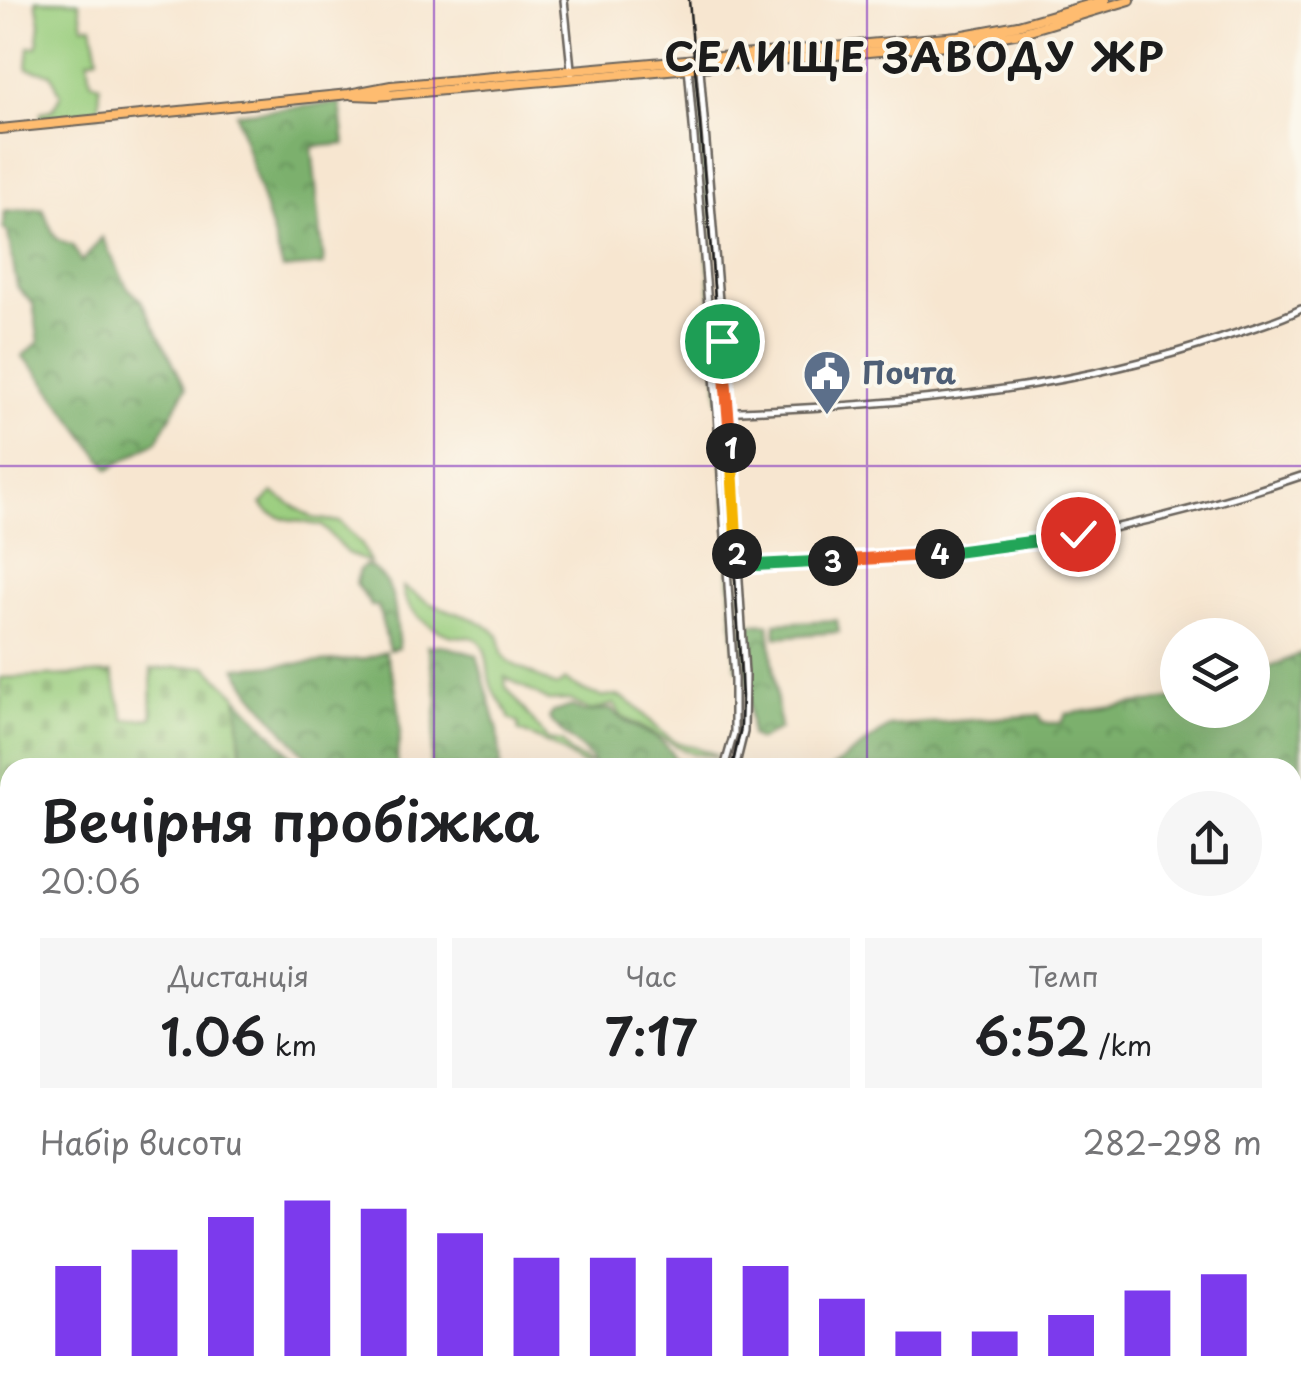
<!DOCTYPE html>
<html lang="uk">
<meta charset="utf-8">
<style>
:root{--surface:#fff;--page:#f6f6f6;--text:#202124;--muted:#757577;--accent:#7c3aed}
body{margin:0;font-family:"Playpen Sans",sans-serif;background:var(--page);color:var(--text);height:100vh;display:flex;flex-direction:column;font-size:38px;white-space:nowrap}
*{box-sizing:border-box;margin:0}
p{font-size:32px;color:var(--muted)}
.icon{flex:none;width:55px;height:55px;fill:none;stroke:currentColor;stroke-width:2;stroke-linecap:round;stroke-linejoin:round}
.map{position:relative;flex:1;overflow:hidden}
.panel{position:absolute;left:0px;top:758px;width:1302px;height:642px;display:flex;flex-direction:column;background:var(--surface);border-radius:30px 30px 0 0;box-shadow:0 10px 40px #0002}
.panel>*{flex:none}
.fabs{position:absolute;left:1160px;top:618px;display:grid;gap:20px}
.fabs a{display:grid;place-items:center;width:110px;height:110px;border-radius:50%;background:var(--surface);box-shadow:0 10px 40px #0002;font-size:50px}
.pin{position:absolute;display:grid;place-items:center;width:85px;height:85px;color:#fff;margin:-42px;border:5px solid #fff;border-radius:50%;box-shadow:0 2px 10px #0007}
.km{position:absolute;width:50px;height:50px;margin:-25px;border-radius:50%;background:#222;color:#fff;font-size:28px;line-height:50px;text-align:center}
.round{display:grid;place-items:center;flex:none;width:105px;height:105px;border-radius:52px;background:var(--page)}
.head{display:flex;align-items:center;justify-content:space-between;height:170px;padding:0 40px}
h1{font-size:55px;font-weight:600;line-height:75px}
.stats{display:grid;grid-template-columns:repeat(3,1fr);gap:15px;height:170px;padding:10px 40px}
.stats div{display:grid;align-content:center;border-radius:0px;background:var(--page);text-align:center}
.stats b{font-size:50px;font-weight:600}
.stats small{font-size:28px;font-weight:400}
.stats p{font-size:28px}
.chart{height:280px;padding:20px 40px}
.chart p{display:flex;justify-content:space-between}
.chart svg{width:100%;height:180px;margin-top:10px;stroke:var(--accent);stroke-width:6}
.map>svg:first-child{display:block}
</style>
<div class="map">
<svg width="1301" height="1398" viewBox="0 0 1301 1398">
<defs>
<pattern id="forest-crowns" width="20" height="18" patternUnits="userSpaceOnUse" patternTransform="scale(2.5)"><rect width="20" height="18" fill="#7bb06d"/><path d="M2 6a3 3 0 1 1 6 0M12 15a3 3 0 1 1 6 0" fill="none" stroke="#648e59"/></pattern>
<pattern id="cemetery-stones" width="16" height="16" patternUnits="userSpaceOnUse" patternTransform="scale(2.5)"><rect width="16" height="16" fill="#9acd7e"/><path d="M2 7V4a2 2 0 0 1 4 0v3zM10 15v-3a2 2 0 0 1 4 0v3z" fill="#84af6c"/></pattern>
</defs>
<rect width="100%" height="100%" fill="#fbf7ec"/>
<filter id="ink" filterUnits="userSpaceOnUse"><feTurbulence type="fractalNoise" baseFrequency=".01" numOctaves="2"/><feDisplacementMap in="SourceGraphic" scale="20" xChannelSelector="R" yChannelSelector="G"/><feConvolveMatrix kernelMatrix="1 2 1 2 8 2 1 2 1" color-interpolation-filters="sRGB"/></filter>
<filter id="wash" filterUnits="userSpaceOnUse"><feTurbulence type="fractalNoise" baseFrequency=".0048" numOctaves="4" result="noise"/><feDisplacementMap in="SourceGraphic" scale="40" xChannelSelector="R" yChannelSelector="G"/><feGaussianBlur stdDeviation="2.25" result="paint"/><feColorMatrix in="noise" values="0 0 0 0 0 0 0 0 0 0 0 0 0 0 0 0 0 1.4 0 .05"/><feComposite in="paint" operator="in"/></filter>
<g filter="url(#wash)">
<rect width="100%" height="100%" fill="#f7e6d0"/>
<path fill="#9acd7e" stroke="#5b744d" stroke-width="2.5" d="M36 0 79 1 83 26 92 25 98 57 88 60 91 81 100 85 99 114 41 119V112L52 110 61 95 51 74 27 68 29 47H37L40 23Z
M695 69 714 269 709 272 691 71Z
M712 275 725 402 723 405 719 402 709 277Z
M723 414 727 417 735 562 732 564 720 418Z
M273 493 313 518 340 522 362 545 370 563 347 553 322 526 282 518 270 513 261 504Z
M729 569H736L742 668 739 671 736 667Z
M403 587 431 604 476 620 493 630 499 636 502 653 509 662 556 686 566 680C574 687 591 694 601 696 606 697 612 694 617 696 640 703 653 729 673 740 687 747 704 748 718 756L692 754 621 716 614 704 591 711 570 700 549 701 505 677 506 687 548 740 562 742 571 754 592 764 582 765 555 747 518 730 519 724 509 718C506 704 495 699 491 685 487 674 489 657 483 647 476 632 461 639 449 635 429 628 403 609 403 587Z"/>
<path fill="url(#forest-crowns)" stroke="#4c6644" stroke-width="2.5" d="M340 103 345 144 312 147 324 265 283 269 236 113Z
M42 208C52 224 50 242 72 245L82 262 102 237 127 287 141 300 186 388 157 441 109 469 36 370 22 356 39 342 33 304 17 287 8 233 3 227 4 212Z
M365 565C399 578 395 617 399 648L389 650 378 606H371L356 584 359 570Z
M837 620 839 632 776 637 775 623Z
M744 623 769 624 780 729 759 740 751 736Z
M440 645 477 655 498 731 501 767H430L438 699 427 646Z
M385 652C394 676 400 701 400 727 401 742 394 753 399 767H315L251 692 236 668 363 659Z
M1301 653V1064L1293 1068 1292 768 833 767 890 726 1039 715 1042 723H1062L1066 714 1177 698 1178 710H1252L1253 675Z
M237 696 302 767H242Z
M572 706 585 712 611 709C631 732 664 731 676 761H719V767H596C587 749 562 736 549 718L553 712Z"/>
<path fill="url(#cemetery-stones)" stroke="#5b744d" stroke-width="2.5" d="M206 666 237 696 242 767 10 768V792L0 793V678L112 673 125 720 152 718 151 669Z"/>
</g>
<g filter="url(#ink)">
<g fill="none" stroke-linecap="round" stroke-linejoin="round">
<g stroke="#69635b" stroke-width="10">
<path id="minor" d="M564 0 572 78
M688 66 717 412 734 679V733L724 768
M700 69 728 411 745 673 744 732 735 768
M717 412C887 406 1060 393 1222 338 1248 329 1276 322 1301 309
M727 567C806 559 886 559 965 551 1080 540 1192 513 1301 476"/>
</g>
<g stroke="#69635b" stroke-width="12">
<path id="major" d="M353 95 377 96 958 44 1020 33 1130 0
M0 129 349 94 391 86 958 36 1018 25 1105 0
M0 1002 10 1018
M0 1018 10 1034
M243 1390 248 1398
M252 1390 257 1398"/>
</g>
<use href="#minor" stroke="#fff" stroke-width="5"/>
<use href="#major" stroke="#febc70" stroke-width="8"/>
<path stroke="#1c1c1c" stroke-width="2.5" d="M689 0 725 412 742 696 741 727 732 768"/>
</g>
</g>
<g fill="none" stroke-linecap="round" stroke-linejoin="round" filter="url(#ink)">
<g stroke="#fff" stroke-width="20">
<path id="split-1" d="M722 341 731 448"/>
</g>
<g stroke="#fff" stroke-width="20">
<path id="split-2" d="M731 448 737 554"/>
</g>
<g stroke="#fff" stroke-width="20">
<path id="split-3" d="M737 554 738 566 833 561"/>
</g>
<g stroke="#fff" stroke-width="20">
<path id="split-4" d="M833 561 940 554"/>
</g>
<g stroke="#fff" stroke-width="20">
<path id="split-5" d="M940 554 1045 540"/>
</g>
<g stroke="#fff" stroke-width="20">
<path id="split-6" d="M1045 540 1078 534"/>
</g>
<use href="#split-1" stroke="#f0652b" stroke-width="12"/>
<use href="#split-2" stroke="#f5b400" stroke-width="12"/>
<use href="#split-3" stroke="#22a559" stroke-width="12"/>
<use href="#split-4" stroke="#f0652b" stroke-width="12"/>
<use href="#split-5" stroke="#22a559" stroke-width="12"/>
<use href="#split-6" stroke="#f5b400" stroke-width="12"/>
</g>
<path fill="none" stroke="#7b2cbf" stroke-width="2.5" stroke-opacity="0.55" d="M434 0V768M867 0V768M0 466H1301M0 932H10M1292 932H1301M434 1390V1398M867 1390V1398"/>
<defs>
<g id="civic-pin" transform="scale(2.5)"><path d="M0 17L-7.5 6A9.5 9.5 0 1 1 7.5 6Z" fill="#5c6f8a" stroke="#fbf7ec"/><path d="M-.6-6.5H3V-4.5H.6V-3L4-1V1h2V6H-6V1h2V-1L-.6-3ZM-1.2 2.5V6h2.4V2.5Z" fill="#fff"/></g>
</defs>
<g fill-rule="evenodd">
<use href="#civic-pin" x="827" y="374"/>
</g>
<g text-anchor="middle" stroke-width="8" stroke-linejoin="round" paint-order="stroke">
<g font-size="30" font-weight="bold" fill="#4e5e75" stroke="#fbf7ec" text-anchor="start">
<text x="862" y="384">Почта</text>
</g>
<g font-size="40" font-weight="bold" letter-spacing="2.5" fill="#1c1c1c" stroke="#fbf7ec">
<text x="915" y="72">СЕЛИЩЕ ЗАВОДУ ЖР</text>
</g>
</g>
</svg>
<div class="fabs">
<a><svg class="icon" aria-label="layers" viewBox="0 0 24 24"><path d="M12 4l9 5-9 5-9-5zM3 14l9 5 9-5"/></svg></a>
</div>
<div class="pin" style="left:722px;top:341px;background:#1e9e55"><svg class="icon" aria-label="arrive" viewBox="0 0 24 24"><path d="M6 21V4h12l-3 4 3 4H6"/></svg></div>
<div class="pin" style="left:1078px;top:534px;background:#d93025"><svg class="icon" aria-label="check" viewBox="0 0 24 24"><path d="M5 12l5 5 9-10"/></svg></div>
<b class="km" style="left:731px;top:448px">1</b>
<b class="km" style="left:737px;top:554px">2</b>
<b class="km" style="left:833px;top:561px">3</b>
<b class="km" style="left:940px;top:554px">4</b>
<section class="panel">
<div class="head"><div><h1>Вечірня пробіжка</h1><p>20:06</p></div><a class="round"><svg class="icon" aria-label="share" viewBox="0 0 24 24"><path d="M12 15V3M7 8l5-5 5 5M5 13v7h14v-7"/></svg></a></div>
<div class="stats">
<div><p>Дистанція</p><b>1.06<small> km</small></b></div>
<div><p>Час</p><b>7:17</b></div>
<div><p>Темп</p><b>6:52<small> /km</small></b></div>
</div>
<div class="chart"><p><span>Набір висоти</span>282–298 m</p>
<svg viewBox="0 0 160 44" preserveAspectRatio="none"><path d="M5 44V22M15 44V18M25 44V10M35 44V6M45 44V8M55 44V14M65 44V20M75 44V20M85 44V20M95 44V22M105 44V30M115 44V38M125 44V38M135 44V34M145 44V28M155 44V24"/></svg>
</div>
</section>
</div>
